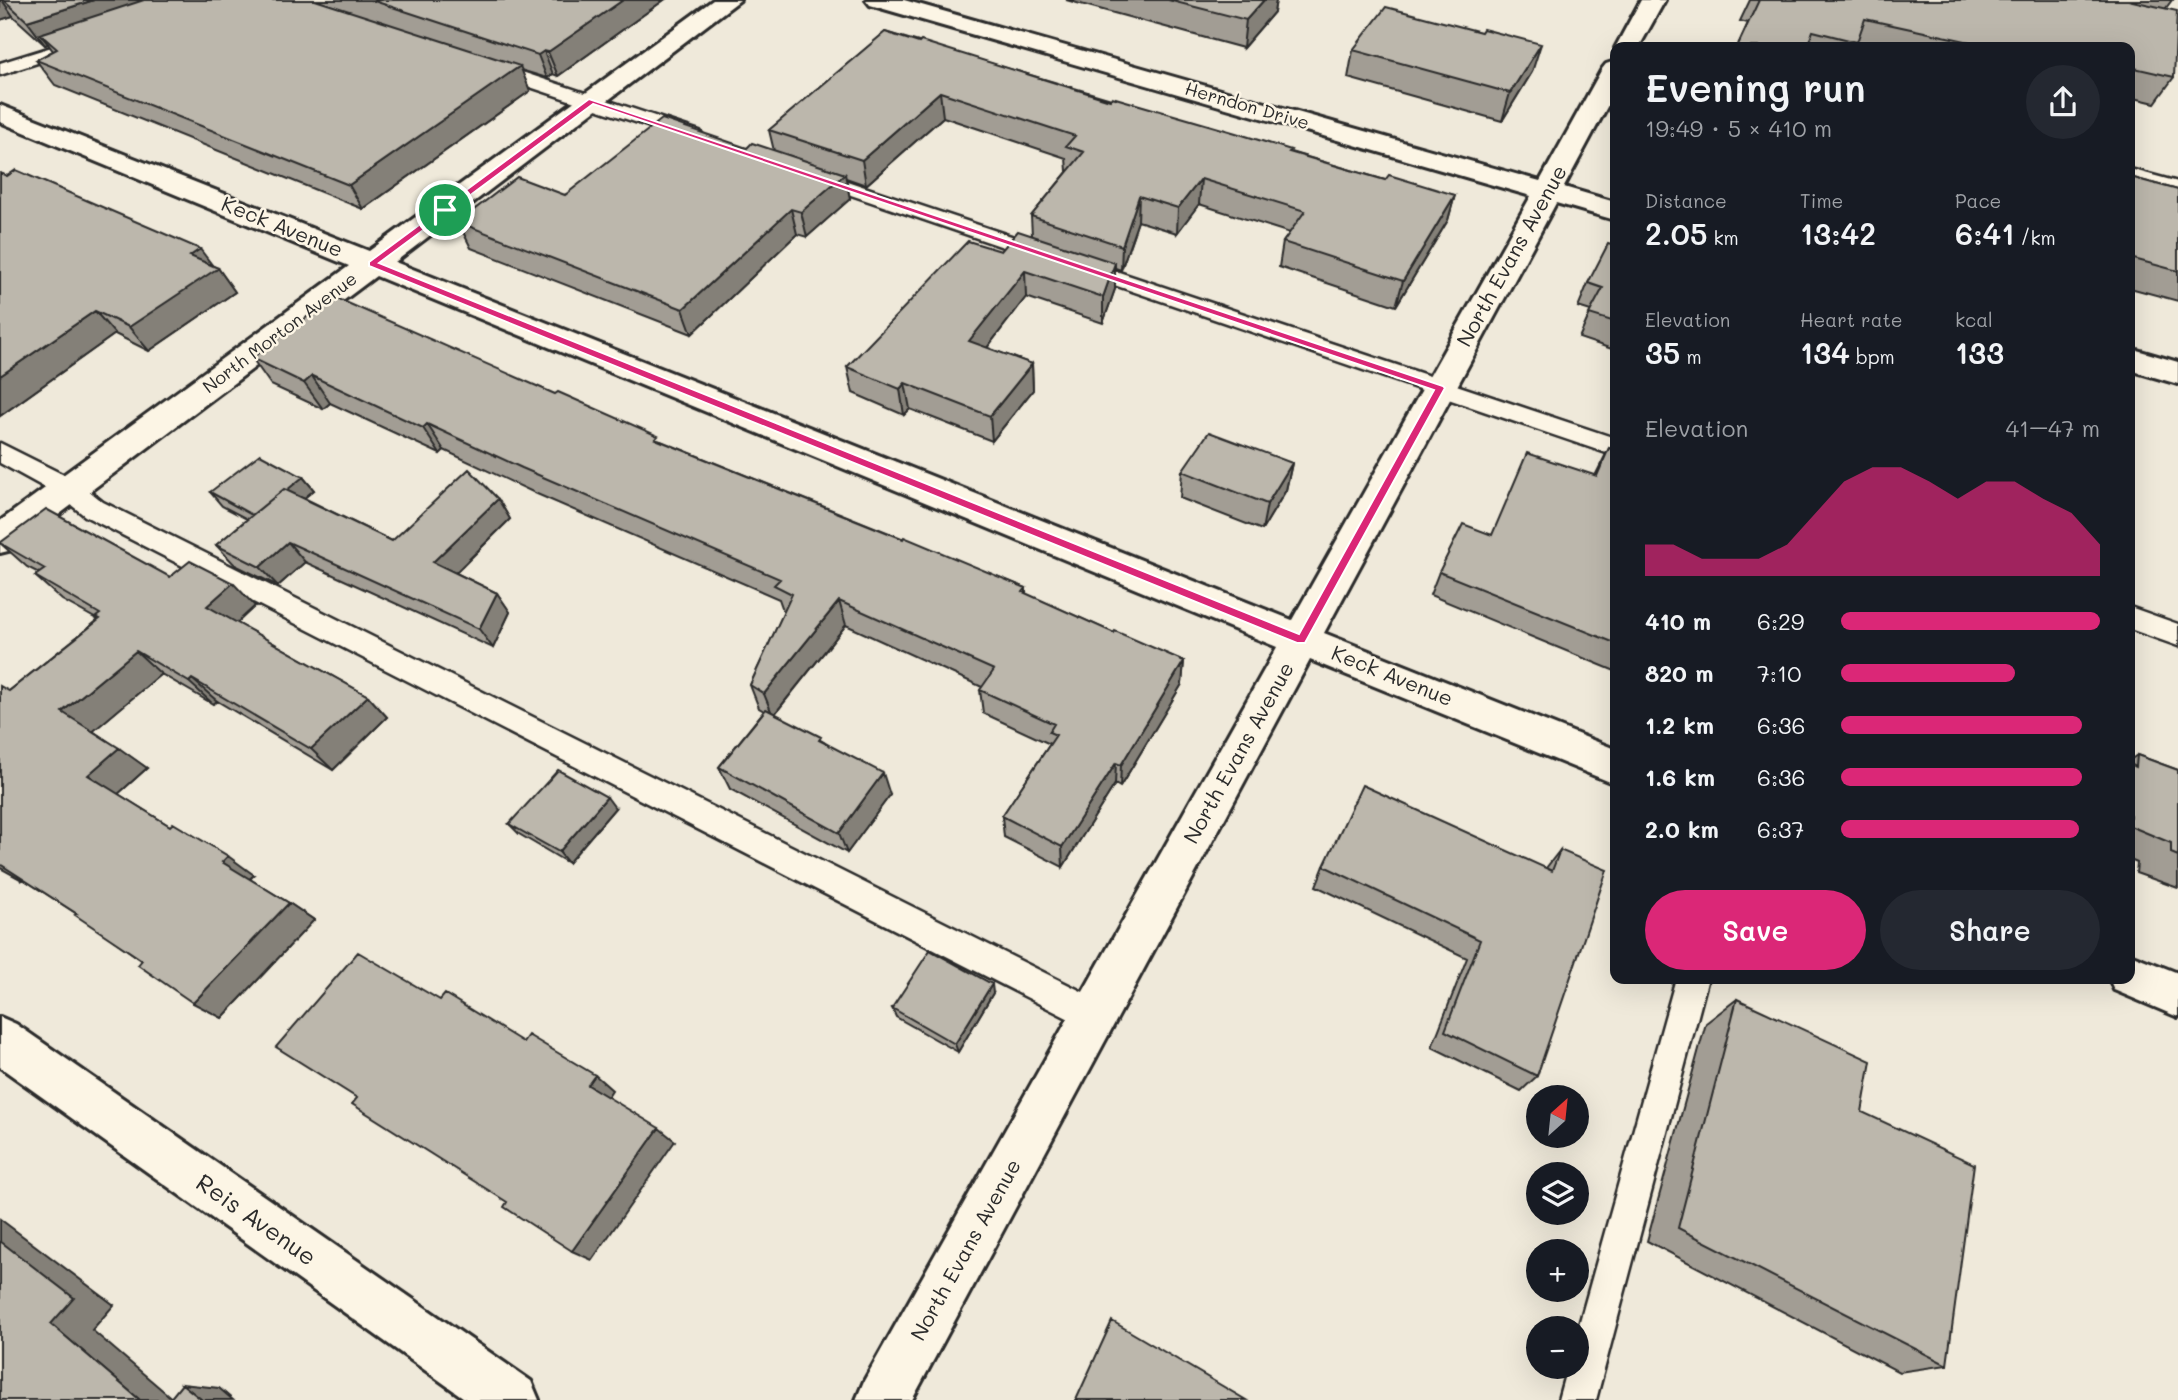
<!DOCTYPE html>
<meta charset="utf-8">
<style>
:root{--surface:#171b24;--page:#242831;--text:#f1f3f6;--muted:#9ea1a6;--accent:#db2777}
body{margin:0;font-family:Mali,sans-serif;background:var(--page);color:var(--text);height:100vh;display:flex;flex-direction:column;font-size:26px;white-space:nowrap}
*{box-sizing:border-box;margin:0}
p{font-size:23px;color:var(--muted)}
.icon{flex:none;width:38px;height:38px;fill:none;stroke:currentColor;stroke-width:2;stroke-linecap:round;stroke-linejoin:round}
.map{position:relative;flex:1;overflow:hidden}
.sheet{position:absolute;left:1610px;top:42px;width:525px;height:942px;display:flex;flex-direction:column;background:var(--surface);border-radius:14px;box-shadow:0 7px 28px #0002}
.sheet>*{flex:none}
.needle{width:46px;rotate:27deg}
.controls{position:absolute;left:1526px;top:1085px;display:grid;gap:14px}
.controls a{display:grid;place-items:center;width:63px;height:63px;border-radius:50%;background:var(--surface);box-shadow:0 7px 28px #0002;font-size:35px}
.pin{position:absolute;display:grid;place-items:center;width:60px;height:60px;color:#fff;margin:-30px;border:4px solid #fff;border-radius:50%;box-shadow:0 2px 7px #0007}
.round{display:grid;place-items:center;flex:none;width:74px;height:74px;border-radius:37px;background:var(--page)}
.head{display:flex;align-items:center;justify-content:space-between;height:119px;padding:0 35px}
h1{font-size:38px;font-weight:600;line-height:52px}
.figures{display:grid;grid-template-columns:repeat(3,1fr);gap:10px;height:119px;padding:7px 35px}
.figures div{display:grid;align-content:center}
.figures b{font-size:30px;font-weight:600}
.figures small{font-size:19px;font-weight:400}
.figures p{font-size:19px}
.chart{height:196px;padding:14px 35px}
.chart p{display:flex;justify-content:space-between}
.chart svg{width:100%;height:126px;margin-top:7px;fill:var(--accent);opacity:.7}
.primary-button{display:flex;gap:14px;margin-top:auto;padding:14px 35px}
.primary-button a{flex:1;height:80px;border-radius:42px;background:var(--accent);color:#fff;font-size:28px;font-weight:600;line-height:80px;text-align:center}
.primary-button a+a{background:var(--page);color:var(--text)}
ul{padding:0 35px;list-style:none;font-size:23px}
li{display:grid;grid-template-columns:112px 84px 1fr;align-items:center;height:52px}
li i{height:18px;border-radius:9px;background:var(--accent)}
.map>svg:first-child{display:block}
</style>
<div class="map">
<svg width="2178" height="1400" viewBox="0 0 2178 1400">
<rect width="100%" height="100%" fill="#efe9da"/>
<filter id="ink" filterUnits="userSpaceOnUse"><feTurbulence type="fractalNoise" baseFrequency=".0143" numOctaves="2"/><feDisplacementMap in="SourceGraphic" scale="14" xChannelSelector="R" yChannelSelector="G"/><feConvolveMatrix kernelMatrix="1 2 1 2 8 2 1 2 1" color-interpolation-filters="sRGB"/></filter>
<g filter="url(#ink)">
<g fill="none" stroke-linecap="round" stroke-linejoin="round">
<g stroke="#2b2b2b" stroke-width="5">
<path id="lane" d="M84 37 90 38 93 42 90 46 0 75V63Z
M489 61 700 131 703 135 700 139H686L482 71 480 67 482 63Z
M811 169 1615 438V456L804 179 801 175 804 171Z
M2130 169 2178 182V194L2130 181Z
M0 443 78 482 103 502 1107 1004 1111 1015 1107 1026 1095 1031 1083 1026 85 516 60 496 0 463Z
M2130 607 2178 624V646L2130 629Z
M1676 978H1708L1596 1400H1558L1567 1367H1577V1332Z"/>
</g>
<g stroke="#2b2b2b" stroke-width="6">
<path id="street" d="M713 0H740L395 262 1292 620 1531 196 870 5 866 0H904L1540 181 1602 69 1606 64 1615 61V92L1564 187 1615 202V220L1556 203 1324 633 1615 749V784L1310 660 912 1400H856L864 1381 1277 647 376 276 12 550 0 553V521L349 266 0 122V105L369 251Z
M1641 0H1665L1639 47 1615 48Z
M2130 348 2178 362V384L2130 370Z
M2130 954 2178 973V1017L2114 990 2109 978H2130Z
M0 1017 16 1024 531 1381 539 1400H467L0 1067Z"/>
</g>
<use href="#lane" fill="#fcf5e5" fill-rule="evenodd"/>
<use href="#street" fill="#fcf5e5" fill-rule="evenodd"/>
</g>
<path fill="#a29d94" stroke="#2b2b2b" stroke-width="2" d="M0 0H664L558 76 553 74 547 78 521 70 530 91 363 209 55 85 36 60 53 51 48 44 45 45 13 16 0 20Z
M1066 0H1276L1274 12 1243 48Z
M1750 0H2172L2166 8 2174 77 2155 103 2130 97V47H1863L1855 45 1854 47H1737L1748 23 1740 21Z
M885 32 1385 180 1455 195 1448 220 1396 306 1279 267 1283 242 1290 233 1199 204 1177 233 1138 221 1121 270 1115 268V289L1103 323 1026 297 987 348 1032 364 1033 390 992 441 910 409 904 415 853 393 847 367 1001 251 1032 235 1031 216 1068 171H1067L1066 158 943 117 866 185 846 178 850 199 807 237 797 234 692 334 471 248 458 222 747 148 774 151 769 130Z
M1353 50 1532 72 1502 121 1348 78Z
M0 173 218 268 235 292 149 351 115 334 0 416Z
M2130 177 2178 190V301L2130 288Z
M1615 246V350L1579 338 1591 311 1578 307 1588 283Z
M252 358 661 441 1026 588V594L1114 633 1184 661 1182 684 1120 787 1115 784 1063 867 1004 837 1002 816 1050 744 983 713 980 690 982 687 846 625 775 714 824 742 890 795 847 853 730 789 719 767 764 711 759 708 750 685 785 610H783L779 599 537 494 444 450 440 454 330 403 323 409 271 385Z
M1609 448 1615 450V671L1430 595 1439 572 1492 535 1595 476Z
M1292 463 1286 490 1262 530 1180 498 1182 471Z
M303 477 314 490 304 498 392 541 498 499 510 519 456 573 497 593 510 612 493 648 305 562 278 586 235 565 216 545 247 519 222 506 210 492Z
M0 543 170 577 255 606 237 623 368 696 387 717 333 770 217 701 213 704 161 674 93 731 147 768 118 794 170 826 254 875 250 879 289 903 314 920 222 1018 77 914 23 879 22 880 9 691 98 620 62 600 35 576 39 573 27 567Z
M2137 755 2178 770V888L2136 873 2137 863 2130 860V760Z
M615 808 568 863 519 834 509 824Z
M1560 850 1537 1076 1521 1091 1432 1047 1467 958 1316 886 1324 866 1546 868Z
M993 993 958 1052 896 1017 892 1008Z
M1737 999 1862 1112 1947 1365 1899 1372 1647 1241 1706 1023Z"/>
<path fill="#848078" stroke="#2b2b2b" stroke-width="2" d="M0 0H2L13 16 0 20Z
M94 0H161L40 34 48 44 45 45 27 21Z
M623 0H664L558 76 548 52Z
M1264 0H1276L1274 12 1243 48 1246 20Z
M1541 44 1532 72 1502 121 1510 93Z
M544 51 553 74 547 78 538 55Z
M520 66 530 91 363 209 349 185Z
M940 92 943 117 866 185 862 160Z
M845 174 850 199 807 237 801 212Z
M1201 179 1199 204 1177 233 1178 208Z
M1455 195 1448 220 1396 306 1403 281Z
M1139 196 1138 221 1121 270 1122 246Z
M791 209 797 234 692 334 683 309Z
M200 249 216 270 218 268 235 292 149 351 129 327 190 256Z
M1115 263V289L1103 323V297Z
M1025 271 1026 297 972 367 969 341Z
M95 311 115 334 0 416V376Z
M1032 364 1033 390 992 441 990 416Z
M312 376 330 403 323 409 304 383Z
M905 383 910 409 904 415 900 389Z
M427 424 444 450 440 454 423 428Z
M1292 463 1286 490 1262 530 1267 504Z
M303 477 314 490 266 529 254 516Z
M498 499 510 519 447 581 433 562Z
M288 542 305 562 278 586 260 567Z
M233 583 255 606 230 629 207 606Z
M497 593 510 612 493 648 479 629Z
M839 601 846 625 773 716 764 694Z
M136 651 161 674 90 734 62 712Z
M1184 661 1182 684 1120 787 1121 765Z
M192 679 217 701 213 704 189 682Z
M368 696 387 717 333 770 311 749Z
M119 748 147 768 117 795 88 775Z
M1116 763 1115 784 1063 867 1062 847Z
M883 773 890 795 847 853 839 833Z
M607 797 615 808 568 863 559 852Z
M228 856 254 875 248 880 222 862Z
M0 863 25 877 22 880 0 868Z
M289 903 314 920 222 1018 193 1003Z
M992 984 993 993 958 1052 955 1044Z
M595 1075 612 1090 606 1099 588 1085Z
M659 1128 675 1141 592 1260 572 1251Z
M0 1219 114 1305 92 1330 174 1400H140L51 1324 0 1241Z
M182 1384 219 1388 233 1400H202Z"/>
<path fill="#bcb7ac" stroke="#2b2b2b" stroke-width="2" d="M4 0H94L27 21Z
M144 0H315L520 66 349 185 36 60 57 49 40 34Z
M371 0H623L548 52 544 51 538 55Z
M1168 0H1264L1246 20Z
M1759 0H2128L2177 11 2174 77 2130 67V47H1993L1865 19 1857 42 1813 31 1807 47H1737Z
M1386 7 1481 32 1483 29 1541 44 1510 93 1353 50Z
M885 32 919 43 921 41 1110 100 1112 97 1236 133 1291 150 1289 152 1385 180 1389 175 1455 195 1403 281 1283 242 1305 211 1201 179 1178 208 1139 196 1122 246 1031 216 1084 152 1066 146 1075 136 940 92 862 160 769 130Z
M662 119 747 148 752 143 845 174 801 212 791 209 683 309 458 222 517 177 565 195Z
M16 170 200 249 190 256 218 268 129 327 95 311 0 376V173L7 176Z
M2130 177 2178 190V271L2130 258Z
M1018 231 1115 263 1103 297 1025 271 969 341 1032 364 990 416 905 383 900 389 847 367 968 241 1001 251Z
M1608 244 1615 246V322L1589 314 1603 288 1588 283Z
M334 297 555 394 558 392 658 436 655 439 903 539 904 537 1026 588 1023 592 1114 633 1115 631 1184 661 1121 765 1116 763 1062 847 1002 816 1056 735 1049 732 1054 724 980 690 994 670 839 601 764 694 750 685 792 594 774 585 780 579 522 468 427 424 423 428 312 376 304 383 252 358Z
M1209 432 1292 463 1267 504 1182 471Z
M1609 448 1615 450V643L1439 572 1463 524 1492 535 1527 453 1597 476Z
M260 454 303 477 287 490 284 489 252 515 210 492Z
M469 469 498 499 433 562 497 593 479 629 288 542 260 567 216 545 284 489 392 541Z
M46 509 170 577 190 561 233 583 207 606 368 696 311 749 192 679 189 682 136 651 62 712 119 748 88 775 170 826 173 823 228 856 222 862 289 903 193 1003 138 965 142 960 75 915 77 914 0 864V686L9 691 100 619 96 617 100 614 35 576 45 569 0 543Z
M766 709 821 737 819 740 883 773 839 833 719 767Z
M2137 755 2178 770V856L2171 853V843L2130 826V764L2136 767Z
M558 770 607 797 559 852 509 824Z
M1362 785 1552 871 1560 850 1607 870 1537 1076 1445 1031 1480 940 1324 866Z
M930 950 992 984 955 1044 892 1008Z
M358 952 440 1000 445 994 523 1042 528 1035 595 1075 588 1085 659 1128 572 1251 504 1207 507 1202 352 1104 357 1098 276 1047Z
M1737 999 1871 1061 1862 1112 1974 1164 1947 1365 1678 1228Z
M0 1241 74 1298 51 1324 140 1400H0Z
M1112 1321 1246 1400H1076Z
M182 1384 202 1400H169Z"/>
</g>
<path fill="#db2777" stroke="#fff" stroke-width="2" fill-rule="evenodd" d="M589 99 1443 386 1445 388 1305 643H1297L369 266V262ZM593 104 1434 390 1299 634 379 263Z"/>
<g text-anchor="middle" stroke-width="5" stroke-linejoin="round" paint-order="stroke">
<g font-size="18" fill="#2b2b2b" stroke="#fcf5e5">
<text transform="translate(1247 106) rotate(16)" y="6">Herndon Drive</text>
<text transform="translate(280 333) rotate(-37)" y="6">North Morton Avenue</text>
</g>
<g font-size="21" fill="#2b2b2b" stroke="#fcf5e5">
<text transform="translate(282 227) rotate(22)" y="7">Keck Avenue</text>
<text transform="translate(1512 256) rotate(-61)" y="7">North Evans Avenue</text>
<text transform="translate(1392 676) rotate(22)" y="7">Keck Avenue</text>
<text transform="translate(1239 753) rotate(-61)" y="7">North Evans Avenue</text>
<text transform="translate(966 1250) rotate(-61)" y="7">North Evans Avenue</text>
</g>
<g font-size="24" fill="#2b2b2b" stroke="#fcf5e5">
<text transform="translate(256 1220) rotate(35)" y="8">Reis Avenue</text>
</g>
</g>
</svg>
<div class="controls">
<a><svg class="needle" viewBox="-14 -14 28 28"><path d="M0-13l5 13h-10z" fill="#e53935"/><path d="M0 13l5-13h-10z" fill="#9ea1a6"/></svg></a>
<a><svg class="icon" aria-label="layers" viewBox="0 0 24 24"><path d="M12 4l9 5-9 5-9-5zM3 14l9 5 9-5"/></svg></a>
<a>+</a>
<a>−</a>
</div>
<div class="pin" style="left:445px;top:210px;background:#1e9e55"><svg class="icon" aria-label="arrive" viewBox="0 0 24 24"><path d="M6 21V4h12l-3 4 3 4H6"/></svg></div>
<section class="sheet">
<div class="head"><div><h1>Evening run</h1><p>19:49 · 5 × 410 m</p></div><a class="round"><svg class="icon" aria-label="share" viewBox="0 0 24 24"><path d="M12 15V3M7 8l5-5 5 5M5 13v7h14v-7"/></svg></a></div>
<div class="figures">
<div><p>Distance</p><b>2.05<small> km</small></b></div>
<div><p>Time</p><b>13:42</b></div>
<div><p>Pace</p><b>6:41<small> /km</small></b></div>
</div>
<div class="figures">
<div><p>Elevation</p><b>35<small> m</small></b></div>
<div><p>Heart rate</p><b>134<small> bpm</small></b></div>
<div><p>kcal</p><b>133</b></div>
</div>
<div class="chart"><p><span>Elevation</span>41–47 m</p>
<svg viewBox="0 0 160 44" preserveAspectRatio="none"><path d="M0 44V33L10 33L20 38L30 38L40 38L50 33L60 22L70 11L80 6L90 6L100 11L110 17L120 11L130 11L140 17L150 22L160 33V44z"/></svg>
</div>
<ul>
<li><b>410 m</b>6:29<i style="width:100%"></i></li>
<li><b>820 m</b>7:10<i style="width:67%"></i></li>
<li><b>1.2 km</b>6:36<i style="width:93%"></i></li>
<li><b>1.6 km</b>6:36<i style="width:93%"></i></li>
<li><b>2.0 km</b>6:37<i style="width:92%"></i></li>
</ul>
<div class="primary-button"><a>Save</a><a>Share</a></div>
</section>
</div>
